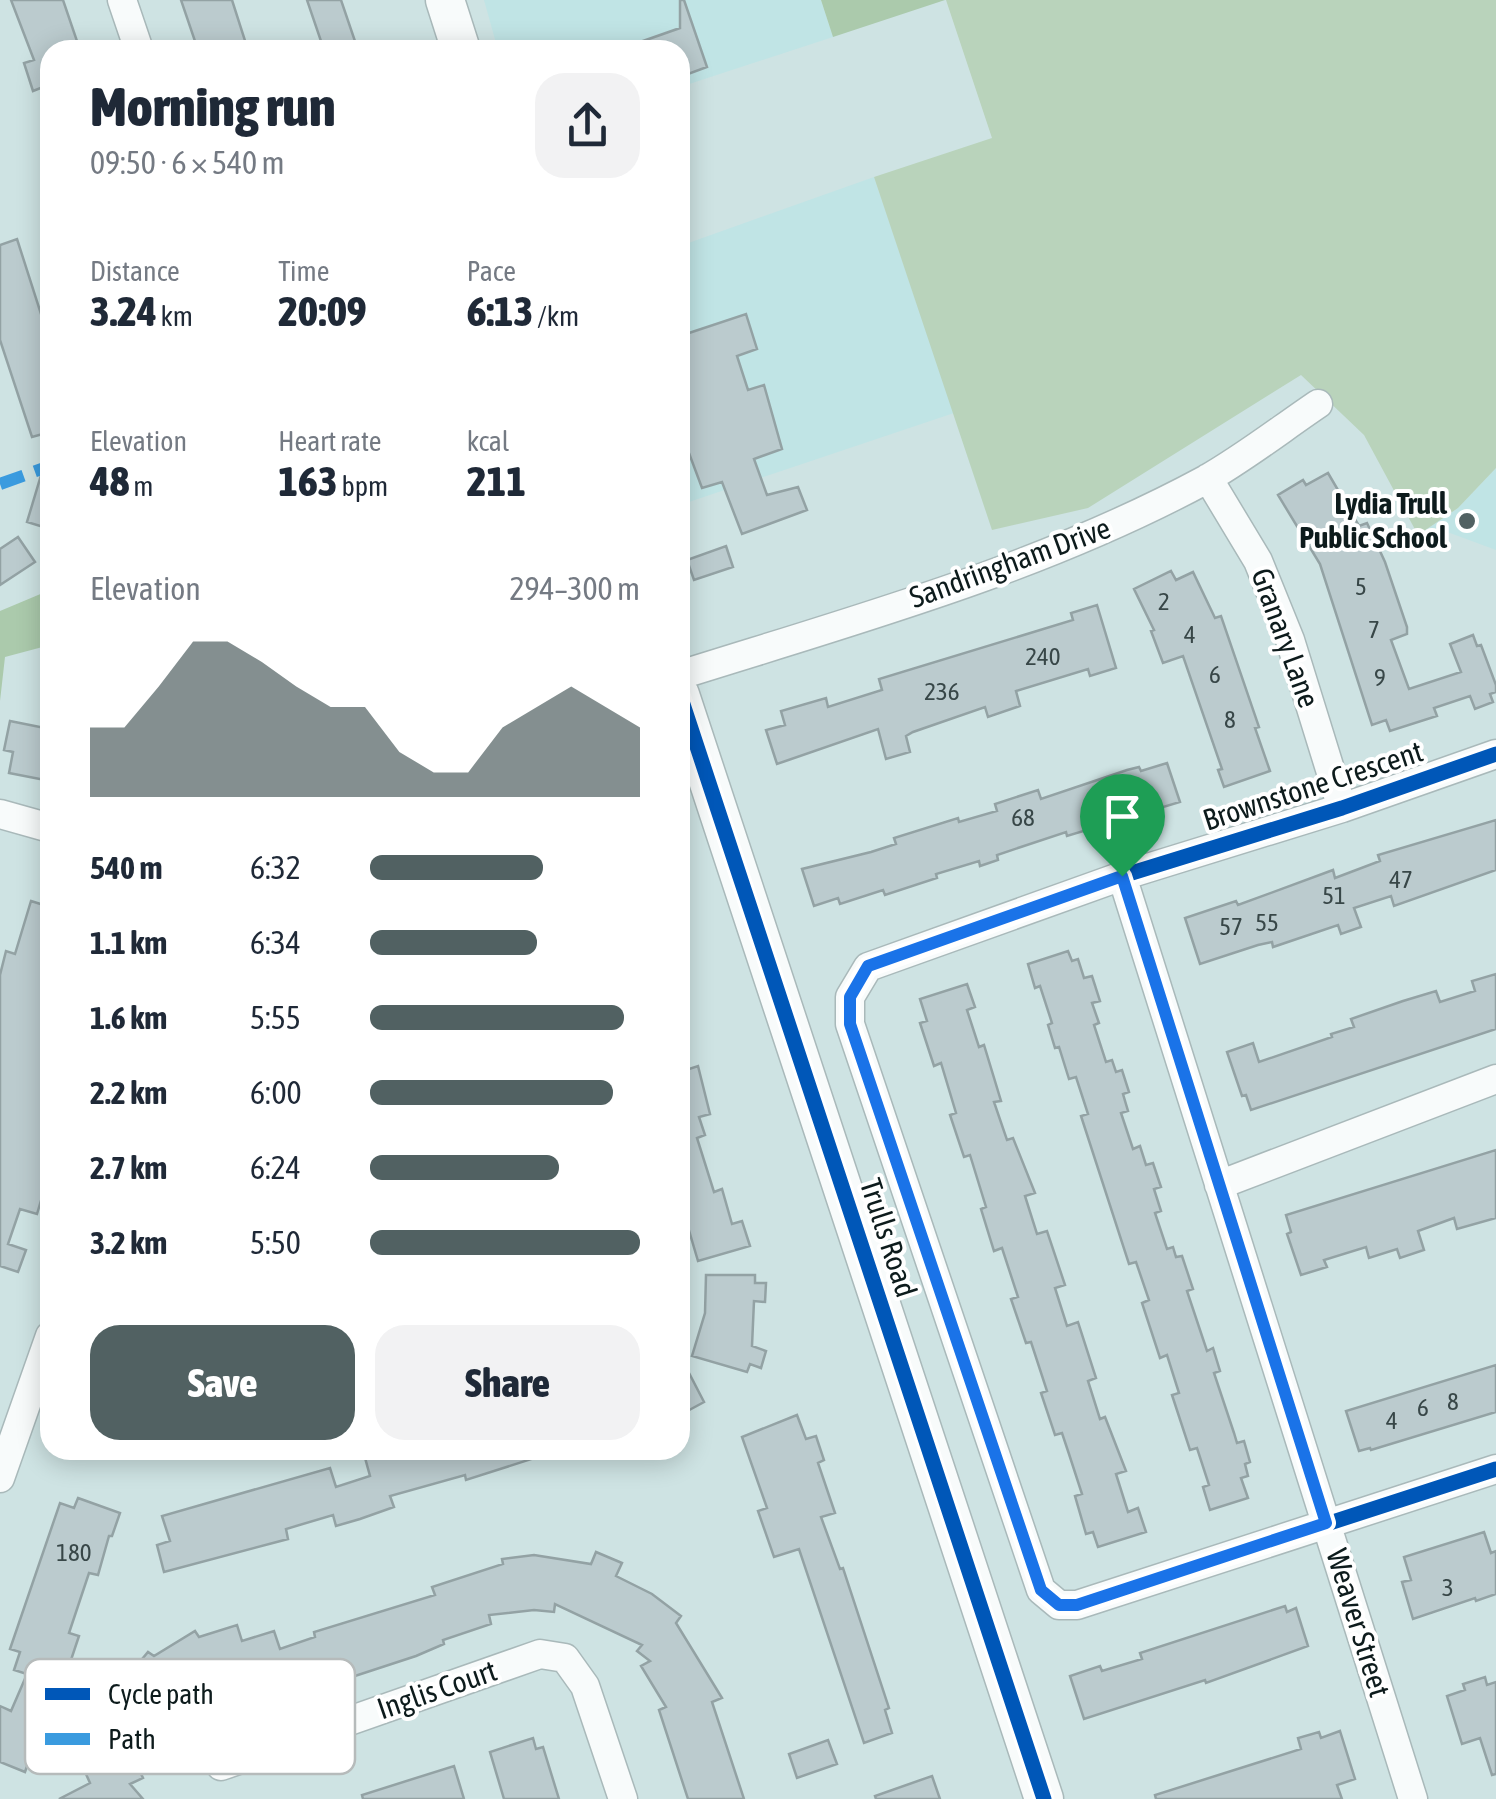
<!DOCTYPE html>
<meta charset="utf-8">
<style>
:root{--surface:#fff;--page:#f2f2f3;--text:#1f2937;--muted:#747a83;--accent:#516162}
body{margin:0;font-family:"Asap Condensed",sans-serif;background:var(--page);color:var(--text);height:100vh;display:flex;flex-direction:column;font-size:38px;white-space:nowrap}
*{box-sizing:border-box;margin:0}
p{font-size:32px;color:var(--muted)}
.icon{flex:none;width:55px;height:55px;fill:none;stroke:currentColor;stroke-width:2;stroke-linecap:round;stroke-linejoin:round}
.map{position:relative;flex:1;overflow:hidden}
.drawer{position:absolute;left:40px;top:40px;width:650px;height:1420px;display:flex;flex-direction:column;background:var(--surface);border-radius:30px;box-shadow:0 5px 25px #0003}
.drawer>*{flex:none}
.pin{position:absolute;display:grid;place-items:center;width:85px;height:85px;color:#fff;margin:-102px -42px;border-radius:50% 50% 50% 0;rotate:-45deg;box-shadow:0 0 10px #0007}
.pin .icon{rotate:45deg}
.round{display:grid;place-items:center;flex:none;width:105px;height:105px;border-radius:30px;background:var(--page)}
.overview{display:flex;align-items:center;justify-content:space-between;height:170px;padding:0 50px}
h1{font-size:55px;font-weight:800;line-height:75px}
.stats{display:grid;grid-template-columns:repeat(3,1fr);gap:15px;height:170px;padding:10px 50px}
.stats div{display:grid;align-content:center}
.stats b{font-size:42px;font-weight:800}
.stats small{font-size:28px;font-weight:400}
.stats p{font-size:28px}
.chart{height:280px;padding:20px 50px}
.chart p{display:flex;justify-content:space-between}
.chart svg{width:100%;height:180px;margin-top:10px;fill:var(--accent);opacity:.7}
.cta{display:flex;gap:20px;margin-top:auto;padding:20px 50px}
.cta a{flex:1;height:115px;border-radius:30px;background:var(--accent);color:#fff;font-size:40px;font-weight:800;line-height:115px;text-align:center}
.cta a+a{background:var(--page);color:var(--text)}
ul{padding:0 50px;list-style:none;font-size:32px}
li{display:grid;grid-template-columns:160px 120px 1fr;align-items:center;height:75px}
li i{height:25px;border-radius:12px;background:var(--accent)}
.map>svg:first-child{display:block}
</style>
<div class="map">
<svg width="1496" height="1799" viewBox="0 0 1496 1799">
<rect width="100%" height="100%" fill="#cee3e3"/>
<path fill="#c0e4e5" d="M484 0H821L833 37 680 87V50H498Z
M874 177 954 413 680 505V246Z
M1496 468V550L1450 533 1418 535 1458 508Z"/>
<path fill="#b9d3bb" d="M946 0H1496V468L1458 508 1418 535 1364 435 1301 375 1088 508 992 530 874 177 992 138Z"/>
<path fill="#abcaac" d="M821 0H945L833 37Z
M50 590V645L5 657 0 701V611Z"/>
<path fill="#bbcbce" stroke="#93a2a4" stroke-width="2.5" d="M11 0H63L78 44 50 50V98L43 87 33 91 24 63 34 60Z
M181 0H232L248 50H198Z
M307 0H341L358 50H324Z
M680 0H684L707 67 680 77V50H626V47L680 28Z
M17 239 50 342V432L32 437 0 340V245Z
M746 314 757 349 737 356 748 390 764 385 782 449 754 459 767 495 798 487 807 510 742 534 722 482 702 488 680 429V336Z
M45 462 50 463V529L27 522Z
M1328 473 1359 526 1367 523 1385 562 1407 627V634L1391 640 1409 689 1461 672 1450 644 1473 635 1477 646 1481 645 1496 685V692L1490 694 1493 702 1475 709 1470 696 1434 708 1437 716 1390 731 1386 720 1372 725 1320 564 1278 495 1303 480 1306 485Z
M18 537 35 562 0 585V549Z
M726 546 733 567 694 580 687 560Z
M1171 571 1176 580 1193 572 1215 618 1221 616 1259 727 1255 728 1270 771 1224 787 1218 770 1222 769 1183 656 1163 663 1151 631 1154 630 1134 589Z
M1097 605 1116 668 1090 676 1088 669 1016 691 1020 706 988 717 985 707 913 732 906 736 910 752 886 759 878 729 777 764 766 730 785 725 781 711 826 698 828 707 882 690 879 679 1073 620 1071 613Z
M10 721 50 729V781L9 773 13 752 4 750Z
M1167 763 1180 802 1067 836 1066 832 997 855 998 860 980 866 979 861 936 874 937 878 885 895 883 890 840 904 838 898 814 906 802 869 871 852 896 844 894 838 958 818 959 822 997 811 995 804 1038 790 1041 799 1127 770 1139 767 1141 771Z
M1496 820V870L1394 906 1391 896 1354 908 1361 927 1341 934 1338 925 1273 947 1272 942 1258 945 1200 964 1185 918 1236 901 1238 905 1333 870 1335 878 1380 861 1378 855Z
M31 901 50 907V1069H44V1106L50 1107V1170L37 1214 20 1209 8 1244 26 1250 18 1272 0 1266V975L6 951 15 954Z
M1068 951 1072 961 1078 959 1084 978 1092 976 1100 1001 1092 1003 1099 1023 1094 1025 1106 1062 1112 1060 1116 1072 1122 1070 1129 1092 1123 1094 1128 1111 1121 1113 1133 1149 1140 1146 1146 1165 1153 1163 1161 1187 1154 1189 1161 1211 1155 1213 1167 1249 1173 1247 1176 1257 1182 1256 1193 1289 1187 1291 1207 1351 1213 1348 1220 1371 1214 1373 1234 1433 1237 1443 1244 1441 1250 1462 1245 1464 1248 1476 1241 1478 1248 1498 1210 1510 1203 1487 1209 1485 1197 1448 1190 1450 1172 1395 1179 1393 1167 1355 1160 1358 1142 1303 1149 1300 1136 1262 1129 1264 1081 1116 1088 1114 1076 1077 1069 1079 1059 1047 1055 1048 1048 1025 1052 1023 1040 986 1035 988 1028 964Z
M1496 974V1029L1251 1110 1246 1095 1242 1096 1227 1052 1253 1043 1259 1062 1332 1037 1331 1034 1354 1027 1351 1019 1403 1001 1436 991 1440 1002 1475 991 1472 981Z
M967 984 975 1007 967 1010 979 1047 984 1045 1001 1101 994 1102 1007 1140 1013 1138 1035 1193 1025 1196 1037 1234 1047 1231 1065 1285 1055 1288 1067 1326 1078 1322 1096 1378 1088 1381 1100 1419 1105 1417 1126 1471 1116 1474 1128 1512 1138 1508 1146 1532 1098 1547 1093 1532 1086 1534 1075 1496 1082 1494 1069 1454 1062 1433 1055 1435 1041 1393 1047 1391 1031 1342 1026 1343 1011 1299 1018 1297 1002 1248 994 1251 981 1209 986 1207 970 1155 964 1157 950 1115 956 1113 941 1063 934 1066 920 1023 927 1021 920 999Z
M698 1066 710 1114 699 1117 705 1135 697 1138 714 1192 722 1189 732 1224 742 1221 750 1246 698 1261 685 1217 680 1219V1072Z
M1496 1150V1218L1457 1229 1454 1218 1418 1231 1424 1250 1400 1258 1397 1249 1369 1258 1366 1247 1324 1260 1327 1267 1301 1275 1287 1234 1291 1232 1286 1215Z
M706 1275H755V1283H766L765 1302 754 1301 752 1346 766 1351 761 1368 750 1364 747 1372 692 1356 705 1313Z
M1496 1365V1412L1371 1450 1370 1448 1359 1451 1346 1411Z
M688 1371 704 1402 680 1415V1397Z
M797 1415 806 1439 816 1436 824 1460 818 1463 835 1513 821 1517 840 1569 843 1568 889 1708 885 1710 892 1733 864 1743 799 1549 774 1557 758 1511 767 1508 742 1437Z
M378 1450H546L547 1454 466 1480 465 1475 390 1496 394 1507 360 1519 336 1526 333 1515 286 1529 288 1539 164 1572 157 1545 170 1541 162 1516 330 1468 336 1487 370 1476 364 1454Z
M78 1498 120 1513 112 1536H109L98 1575 89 1573 69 1633 79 1636 67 1672 60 1670 25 1772 0 1762V1706L11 1711 27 1674 14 1670 20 1652 10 1649 60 1503 74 1508Z
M1484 1532 1491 1553 1496 1551V1594L1476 1601 1475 1598 1413 1619 1402 1582 1411 1580 1404 1557Z
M596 1552 622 1563 616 1576 652 1594 681 1616 676 1623 722 1698 712 1702 744 1799H688L659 1710 666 1707 641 1666 650 1661 637 1651 642 1645 555 1604 554 1612 534 1610 489 1615 491 1624 443 1640 444 1644 416 1656 297 1695 292 1682 264 1692 258 1672 227 1683 224 1675 208 1685 205 1680 195 1686 190 1678 160 1715 146 1703 137 1714 113 1694 148 1652 154 1656 195 1631 199 1637 237 1625 242 1641 274 1631 280 1649 315 1637 314 1632 435 1595 432 1587 503 1564 502 1559 534 1555 591 1564Z
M1285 1606 1287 1612 1296 1608 1308 1646 1206 1683 1205 1680 1084 1719 1070 1676 1100 1666 1102 1671 1142 1659 1140 1653Z
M1485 1677 1487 1685 1496 1682V1774L1492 1775 1480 1738 1462 1744 1447 1696 1465 1690 1463 1684Z
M1340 1731 1355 1779 1337 1785 1342 1799H1156L1155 1795 1301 1749 1298 1738 1319 1732 1321 1738Z
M533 1738 536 1749 543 1747 559 1799H504L490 1752Z
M828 1740 837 1764 797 1778 789 1754Z
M131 1753 143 1778 130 1784 143 1799H59L90 1783 86 1774Z
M454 1766 464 1799H363L362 1795Z
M932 1776 940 1799H876L875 1796Z"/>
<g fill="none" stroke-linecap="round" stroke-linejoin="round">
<g stroke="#a9b9ba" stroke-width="31">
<path id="street" d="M122 0 139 50
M1208 478 1258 561 1290 640 1342 808
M680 675C858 619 1040 569 1205 480 1244 458 1281 429 1318 404
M1496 754 1342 808 1122 876 868 967 850 997V1024L1041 1590 1059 1605H1077L1496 1469
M0 814 50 828
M1122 876 1413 1799
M1219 1185 1496 1079
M0 1478 50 1336
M221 1766 540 1654 565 1658 585 1686 623 1799"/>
</g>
<g stroke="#a9b9ba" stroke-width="41">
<path id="secondary" d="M445 0 461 50
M680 695 1044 1799"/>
</g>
<use href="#street" stroke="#f8fbfb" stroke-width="28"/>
<use href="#secondary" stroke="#f8fbfb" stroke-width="38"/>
<path stroke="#3a9bdf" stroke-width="12" stroke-dasharray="25 12" stroke-linecap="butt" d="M0 484 50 466"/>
<g stroke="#fff" stroke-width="21">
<path id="cycleway" d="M680 695 1044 1799
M1496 754 1342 808 1122 876 868 967 850 997V1024L1041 1590 1059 1605H1077L1496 1469"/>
</g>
<use href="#cycleway" stroke="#0057b8" stroke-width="15"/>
</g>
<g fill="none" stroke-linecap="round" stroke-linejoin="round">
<g stroke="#fff" stroke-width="20">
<path id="route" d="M1122 876 1326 1523 1077 1605H1059L1041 1590 850 1024V997L868 966Z"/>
</g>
<use href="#route" stroke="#1a73e8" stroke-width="12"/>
</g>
<circle fill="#516162" stroke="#fff" stroke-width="4" cx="1467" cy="521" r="10"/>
<g text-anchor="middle" stroke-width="8" stroke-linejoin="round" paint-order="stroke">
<g font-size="25" fill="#384748">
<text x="1361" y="595">5</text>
<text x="1164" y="610">2</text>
<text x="1374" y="638">7</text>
<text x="1190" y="643">4</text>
<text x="1043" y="665">240</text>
<text x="1215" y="683">6</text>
<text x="1380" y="686">9</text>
<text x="942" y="700">236</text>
<text x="1230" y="728">8</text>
<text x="1023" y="826">68</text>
<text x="1401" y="888">47</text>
<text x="1334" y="904">51</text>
<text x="1267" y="931">55</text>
<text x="1231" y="935">57</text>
<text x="1453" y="1410">8</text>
<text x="1423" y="1416">6</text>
<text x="1392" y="1429">4</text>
<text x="74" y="1561">180</text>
<text x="1448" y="1596">3</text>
</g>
<g font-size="30" font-weight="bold" fill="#0d1b1c" stroke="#fff" text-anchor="end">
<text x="1447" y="514">Lydia Trull<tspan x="1447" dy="34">Public School</tspan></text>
</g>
<g font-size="30" fill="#0d1b1c" stroke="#fff">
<text transform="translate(1010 563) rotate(-20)" y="10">Sandringham Drive</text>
<text transform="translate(1285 638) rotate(70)" y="10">Granary Lane</text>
<text transform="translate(1313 786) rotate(-18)" y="10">Brownstone Crescent</text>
<text transform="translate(888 1238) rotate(72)" y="10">Trulls Road</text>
<text transform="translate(1358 1623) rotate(73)" y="10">Weaver Street</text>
<text transform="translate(437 1690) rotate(-19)" y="10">Inglis Court</text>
</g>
</g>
<rect x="25" y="1659" width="330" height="115" rx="15" fill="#fff" stroke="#b6bbbb" stroke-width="2.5"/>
<rect x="45" y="1688" width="45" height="12" fill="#0057b8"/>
<rect x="45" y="1733" width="45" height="12" fill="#3a9bdf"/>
<g font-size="28" fill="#0d1b1c">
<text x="108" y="1704">Cycle path</text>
<text x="108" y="1749">Path</text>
</g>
</svg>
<div class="pin" style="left:1122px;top:876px;background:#1e9e55"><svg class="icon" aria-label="arrive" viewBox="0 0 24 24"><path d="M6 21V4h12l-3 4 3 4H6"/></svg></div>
<section class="drawer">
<div class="overview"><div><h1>Morning run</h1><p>09:50 · 6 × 540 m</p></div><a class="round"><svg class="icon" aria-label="share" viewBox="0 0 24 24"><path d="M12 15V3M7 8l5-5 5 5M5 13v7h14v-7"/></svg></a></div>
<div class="stats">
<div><p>Distance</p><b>3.24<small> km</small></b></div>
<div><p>Time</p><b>20:09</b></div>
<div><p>Pace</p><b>6:13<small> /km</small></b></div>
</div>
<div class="stats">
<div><p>Elevation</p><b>48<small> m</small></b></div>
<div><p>Heart rate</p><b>163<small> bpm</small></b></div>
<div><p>kcal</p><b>211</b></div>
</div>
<div class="chart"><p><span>Elevation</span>294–300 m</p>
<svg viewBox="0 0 160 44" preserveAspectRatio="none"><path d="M0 44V27L10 27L20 17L30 6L40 6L50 11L60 17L70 22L80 22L90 33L100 38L110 38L120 27L130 22L140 17L150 22L160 27V44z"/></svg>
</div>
<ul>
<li><b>540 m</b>6:32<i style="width:64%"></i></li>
<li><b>1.1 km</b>6:34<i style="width:62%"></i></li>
<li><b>1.6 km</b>5:55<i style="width:94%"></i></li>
<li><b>2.2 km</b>6:00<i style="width:90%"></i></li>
<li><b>2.7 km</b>6:24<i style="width:70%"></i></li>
<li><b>3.2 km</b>5:50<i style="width:100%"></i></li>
</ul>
<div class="cta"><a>Save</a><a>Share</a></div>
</section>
</div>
